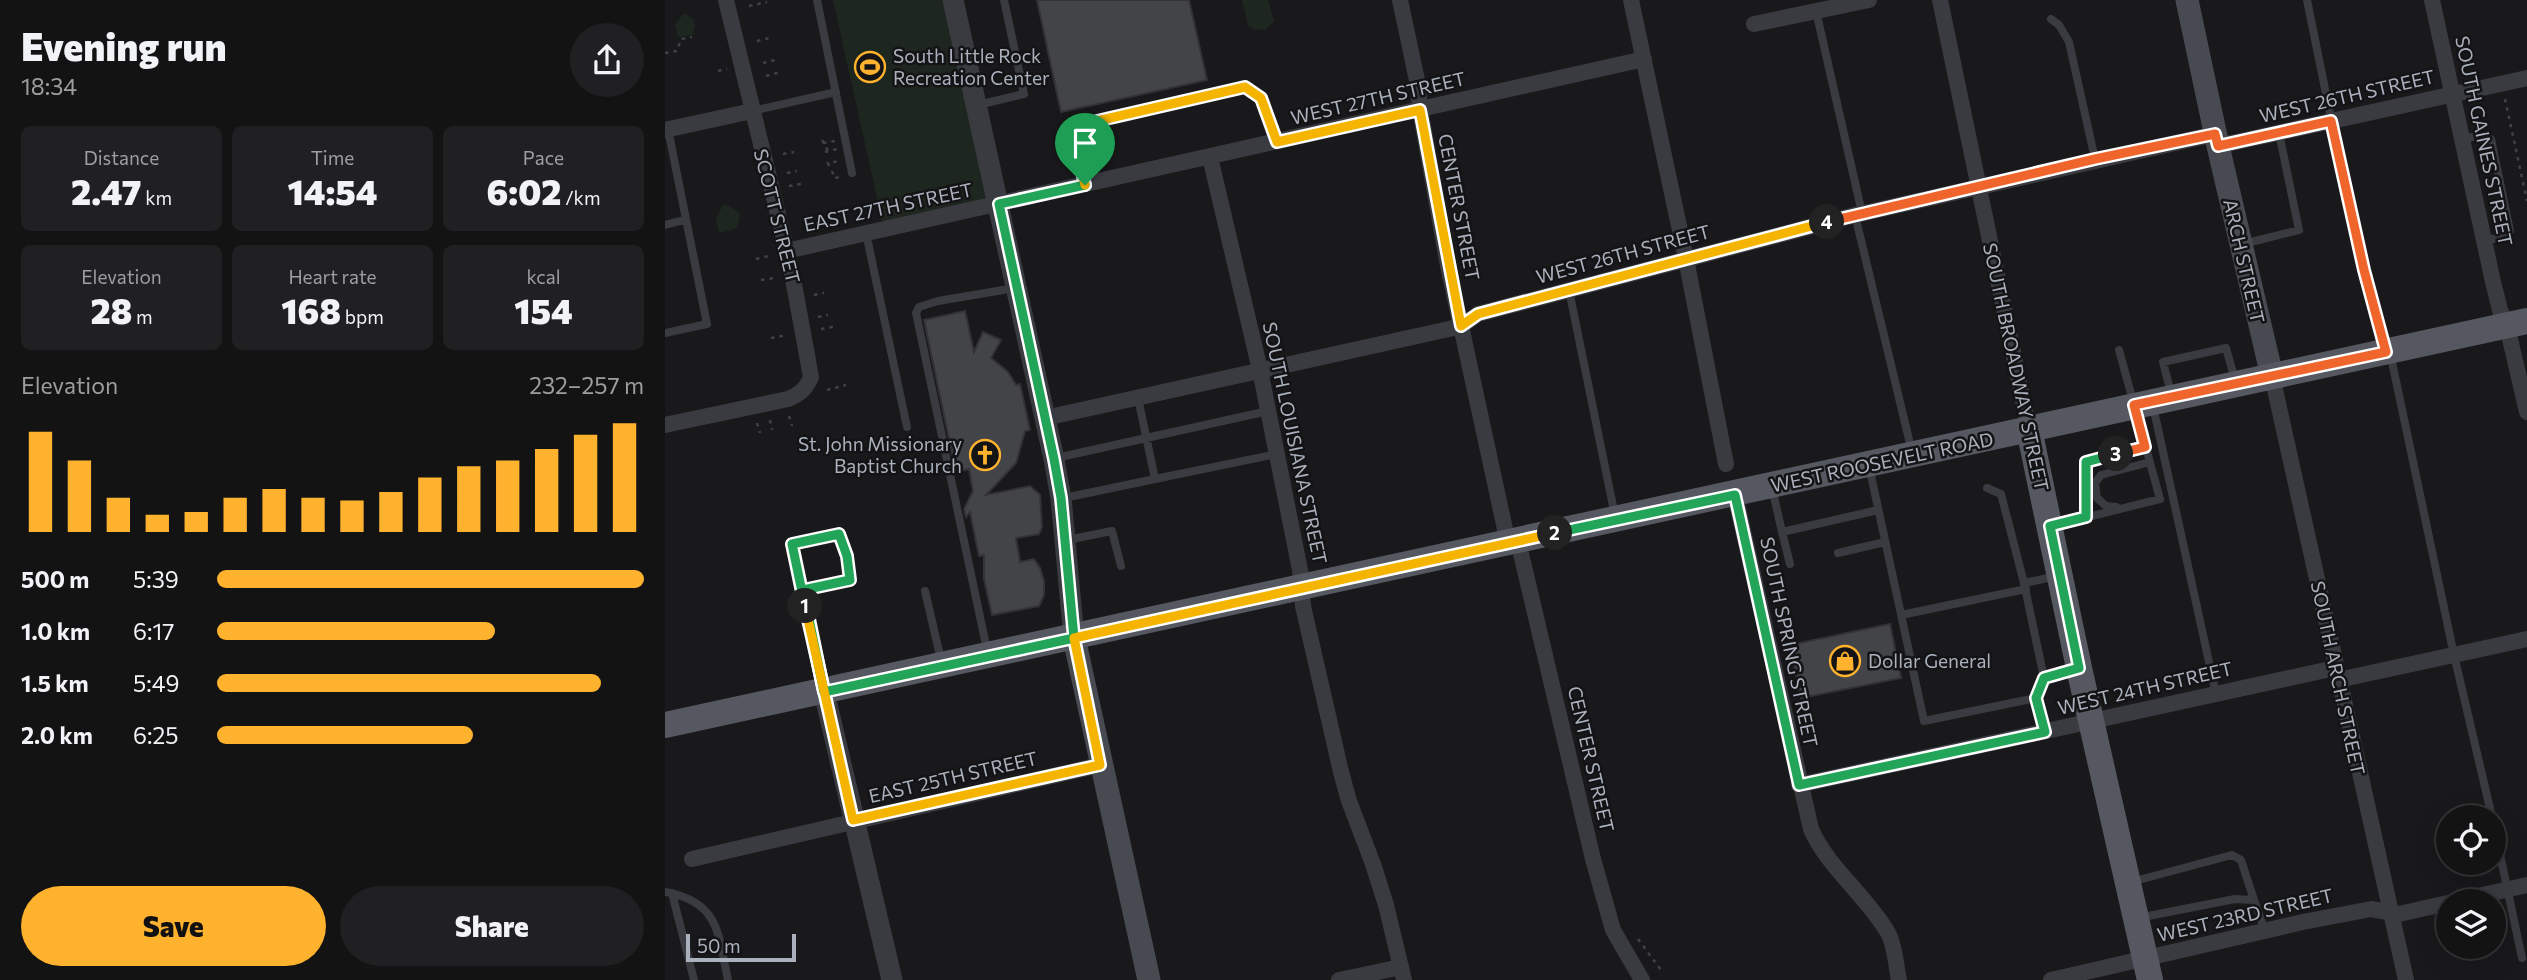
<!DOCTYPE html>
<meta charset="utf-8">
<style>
:root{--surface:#131314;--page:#202022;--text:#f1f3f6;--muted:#9d9ea0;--line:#323234;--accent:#ffb22d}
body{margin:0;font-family:Commissioner,sans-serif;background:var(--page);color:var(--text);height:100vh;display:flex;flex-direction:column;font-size:26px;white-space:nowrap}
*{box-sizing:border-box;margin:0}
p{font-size:23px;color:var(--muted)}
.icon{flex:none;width:38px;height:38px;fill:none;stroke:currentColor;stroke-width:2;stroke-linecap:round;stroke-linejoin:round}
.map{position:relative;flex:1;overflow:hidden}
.panel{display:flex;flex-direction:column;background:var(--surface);width:665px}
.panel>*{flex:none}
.tools{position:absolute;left:1771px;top:805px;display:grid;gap:14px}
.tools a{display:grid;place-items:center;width:70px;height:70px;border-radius:50%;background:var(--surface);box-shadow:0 7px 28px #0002,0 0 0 2px var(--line);font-size:35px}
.scale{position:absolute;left:21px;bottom:18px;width:110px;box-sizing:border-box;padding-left:7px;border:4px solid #aab0bc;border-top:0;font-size:19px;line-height:24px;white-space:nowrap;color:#aab0bc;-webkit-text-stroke:5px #141416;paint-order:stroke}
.pin{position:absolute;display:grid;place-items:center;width:60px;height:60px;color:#fff;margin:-72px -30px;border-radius:50% 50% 50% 0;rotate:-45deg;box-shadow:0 0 7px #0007}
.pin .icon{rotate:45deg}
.km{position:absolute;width:35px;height:35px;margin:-18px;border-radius:50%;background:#222;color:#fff;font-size:19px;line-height:35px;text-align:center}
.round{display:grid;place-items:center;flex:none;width:74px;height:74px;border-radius:37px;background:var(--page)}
.summary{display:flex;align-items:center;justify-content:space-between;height:119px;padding:0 21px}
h1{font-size:38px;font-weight:800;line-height:52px}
.figures{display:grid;grid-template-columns:repeat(3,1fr);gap:10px;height:119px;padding:7px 21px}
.figures div{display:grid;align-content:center;border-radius:10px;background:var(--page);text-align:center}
.figures b{font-size:35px;font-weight:800}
.figures small{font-size:19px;font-weight:400}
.figures p{font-size:19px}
.chart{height:196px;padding:14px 21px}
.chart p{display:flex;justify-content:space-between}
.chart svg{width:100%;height:126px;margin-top:7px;stroke:var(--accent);stroke-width:6}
.cta{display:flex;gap:14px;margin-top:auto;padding:14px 21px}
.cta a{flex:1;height:80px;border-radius:42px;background:var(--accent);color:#111;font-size:28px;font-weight:800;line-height:80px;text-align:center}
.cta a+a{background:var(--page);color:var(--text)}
ul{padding:0 21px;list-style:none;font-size:23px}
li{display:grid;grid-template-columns:112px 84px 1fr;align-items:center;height:52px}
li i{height:18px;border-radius:9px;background:var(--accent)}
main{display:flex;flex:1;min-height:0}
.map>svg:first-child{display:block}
</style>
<main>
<section class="panel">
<div class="summary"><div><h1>Evening run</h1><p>18:34</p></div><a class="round"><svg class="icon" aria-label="share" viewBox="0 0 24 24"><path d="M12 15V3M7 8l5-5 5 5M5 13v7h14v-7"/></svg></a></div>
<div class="figures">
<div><p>Distance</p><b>2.47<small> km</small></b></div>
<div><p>Time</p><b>14:54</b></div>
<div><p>Pace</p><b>6:02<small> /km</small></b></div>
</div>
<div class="figures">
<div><p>Elevation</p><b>28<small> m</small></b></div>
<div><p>Heart rate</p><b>168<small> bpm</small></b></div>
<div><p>kcal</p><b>154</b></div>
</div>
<div class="chart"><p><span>Elevation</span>232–257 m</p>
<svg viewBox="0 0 160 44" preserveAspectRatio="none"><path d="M5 44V9M15 44V19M25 44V32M35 44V38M45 44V37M55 44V32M65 44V29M75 44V32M85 44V33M95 44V30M105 44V25M115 44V21M125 44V19M135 44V15M145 44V10M155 44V6"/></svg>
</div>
<ul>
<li><b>500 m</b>5:39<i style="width:100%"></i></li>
<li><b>1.0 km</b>6:17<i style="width:65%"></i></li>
<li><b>1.5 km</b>5:49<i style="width:90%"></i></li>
<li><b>2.0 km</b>6:25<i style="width:60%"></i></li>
</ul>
<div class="cta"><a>Save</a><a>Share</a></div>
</section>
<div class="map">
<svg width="1862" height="980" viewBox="0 0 1862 980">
<rect width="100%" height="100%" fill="#19191b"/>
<path fill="#1e271f" d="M168 0H288L334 204 219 229Z
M577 0H603L609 21 600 30 588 29 583 25Z
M19 13 28 19 30 26 27 35 13 37 10 25Z
M62 205 75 213 73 224 70 229 54 233 51 220 57 206Z"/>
<path fill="#434448" stroke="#333337" stroke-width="2" d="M372 0H524L542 80 396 112Z
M300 311 309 352 318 332 336 340 326 358 343 372 351 385 355 384 365 430 360 431 351 463 321 495 365 486 375 495 377 527 374 534 351 538 355 562 369 559 375 568 379 581V595L374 606 327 615 319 579V555L314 556 305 512 301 517 299 509 308 491 304 469 291 472 259 320Z
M1225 624 1236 678 1136 698 1125 645Z"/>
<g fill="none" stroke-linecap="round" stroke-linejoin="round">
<path stroke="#3f4248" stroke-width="2.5" stroke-dasharray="3.5 5" stroke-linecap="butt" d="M84 6 102 2
M92 41 104 38
M0 53 12 51 16 39 27 37
M98 63 110 60
M53 71 62 69
M101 76 115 72
M1840 99 1862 201
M157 140 163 151
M158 143 170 141
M160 152 172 149
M118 154 129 152
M164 166 163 163 175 161
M167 171 169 178 178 177
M122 173 132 171
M124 186 136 184
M91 259 104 256
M96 280 109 278
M149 295 159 293
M153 317 163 315
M156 329 168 327
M106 338 122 335
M162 390 181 385
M124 416 127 426
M105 420 107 430
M92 423 95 433
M973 939 996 970"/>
<path stroke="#393b41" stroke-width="8" d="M152 0 187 173
M1642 0 1676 168 1716 337 1727 362 1789 655 1827 817
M1151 11 1197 213
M1386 19 1394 25 1404 42 1430 159
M313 105 359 94 339 0
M87 111 171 92
M1797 139 1818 135 1826 139 1845 231 1841 236 1819 241
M420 185 413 154 419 134 432 121 580 87 596 98 612 142
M1190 215 1247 452
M0 225 19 220
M201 233 242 427
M1578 244 1634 230 1614 133
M904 290 950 516
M0 333 42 324 3 129
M1506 393 1498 362 1561 348 1570 380
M1488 406 1551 694
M391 458 603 411
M1204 466 1259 721 1371 698 1380 732
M490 479 612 454
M1107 488 1117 532 1213 510
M1322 488 1336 494 1359 583 1392 576
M399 498 490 479 473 398
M1451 507 1441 506 1432 498 1430 483 1436 475 1485 462
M1421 517V462L1480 447
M1387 526 1495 499 1454 350
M1117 532 1125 564
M402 540 447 531 456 566
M1173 553 1220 542
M1359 583 1379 678 1411 669
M138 591 185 580 182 556 175 534 127 544 157 685
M260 591 276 660
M1236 615 1361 589
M322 650 251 313 254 307 273 301 350 288
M1371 698 1379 678
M1829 826 1857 958
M1466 882 1567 855 1576 860 1589 900
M0 892C55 902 53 934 63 980
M7 893 29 980
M1473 918 1570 899 1589 900 1600 931"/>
<path stroke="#393b41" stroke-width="16" d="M735 0 753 85 755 109 783 266 843 543
M966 0 1021 259 1061 464
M1275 0 1364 429
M1767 0 1828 282 1835 310 1842 326 1862 412
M1089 24 1204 0
M0 130 87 111
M1553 146 1862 78
M545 157 595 370 635 570 638 606 676 772 684 801 708 864 721 905 739 980
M121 251 979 59
M1607 376 1741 980
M380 418 784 329 796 326 813 314 1190 215 1550 134
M0 425 123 399C135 394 141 389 146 377L126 268 61 0
M1070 495 1146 829C1163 868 1201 895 1223 933 1230 945 1231 966 1234 980
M853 541 928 859 948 930 977 980
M1673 680 1862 639
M1134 785 1670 668
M27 859 435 765
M1791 901 1862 885
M674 980 736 967
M1386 980 1638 922 1706 909 1734 914 1783 903"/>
<path stroke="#393b41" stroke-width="21" d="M288 0 389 459 396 498 409 638
M159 692 227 980"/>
<path stroke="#474a51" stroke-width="23" d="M1522 0 1553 146 1607 376
M409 638 484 980"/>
<path stroke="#555860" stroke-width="26" d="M1364 429 1414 668 1485 980
M0 725 1862 321"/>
</g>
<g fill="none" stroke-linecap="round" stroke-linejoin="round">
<g stroke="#fff" stroke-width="14">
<path id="split-1" d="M140 606 127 544 174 534 182 556 185 580 138 590 159 692 409 638 396 498 389 459 334 204 420 185"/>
</g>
<g stroke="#fff" stroke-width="14">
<path id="split-2" d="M140 606 188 820 435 765 409 638 890 533"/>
</g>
<g stroke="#fff" stroke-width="14">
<path id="split-3" d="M890 533 1070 495 1134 785 1380 732 1371 698 1379 678 1414 668 1385 526 1421 517V462L1451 454"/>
</g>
<g stroke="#fff" stroke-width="14">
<path id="split-4" d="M1162 222 1430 159 1550 134 1553 146 1666 121 1699 270 1721 352 1469 405 1480 447 1451 454"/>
</g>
<g stroke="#fff" stroke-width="14">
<path id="split-5" d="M420 185 413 154 419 134 432 121 580 87 596 98 612 142 755 110 796 326 813 314 1162 222"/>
</g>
<use href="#split-1" stroke="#22a559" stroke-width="9"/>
<use href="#split-2" stroke="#f5b400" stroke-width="9"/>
<use href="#split-3" stroke="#22a559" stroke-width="9"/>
<use href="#split-4" stroke="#f0652b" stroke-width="9"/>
<use href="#split-5" stroke="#f5b400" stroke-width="9"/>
</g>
<defs>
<g id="stadium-ring" transform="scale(1.575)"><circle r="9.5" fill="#141416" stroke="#ffb22d" stroke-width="1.5"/><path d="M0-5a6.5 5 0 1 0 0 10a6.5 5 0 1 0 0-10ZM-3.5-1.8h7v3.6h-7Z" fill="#ffb22d"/></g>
<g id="church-ring" transform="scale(1.575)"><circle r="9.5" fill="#141416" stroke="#ffb22d" stroke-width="1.5"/><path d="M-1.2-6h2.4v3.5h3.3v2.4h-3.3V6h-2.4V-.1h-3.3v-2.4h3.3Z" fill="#ffb22d"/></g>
<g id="shop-ring" transform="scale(1.575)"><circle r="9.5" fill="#141416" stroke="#ffb22d" stroke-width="1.5"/><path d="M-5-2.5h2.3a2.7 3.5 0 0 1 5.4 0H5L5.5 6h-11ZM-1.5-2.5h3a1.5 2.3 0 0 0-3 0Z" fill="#ffb22d"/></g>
</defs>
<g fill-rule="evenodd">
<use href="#stadium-ring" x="205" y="67"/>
<use href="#church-ring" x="320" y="455"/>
<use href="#shop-ring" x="1180" y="661"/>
</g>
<g text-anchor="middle" stroke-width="5" stroke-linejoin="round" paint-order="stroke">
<g font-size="19" fill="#aab0bc" stroke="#141416" text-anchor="start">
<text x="228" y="63">South Little Rock<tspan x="228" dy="22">Recreation Center</tspan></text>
<text x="297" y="451" text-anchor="end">St. John Missionary<tspan x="297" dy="22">Baptist Church</tspan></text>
<text x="1203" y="668">Dollar General</text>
</g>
<g font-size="19" fill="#aab0bc" stroke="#141416">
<text transform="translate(1682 96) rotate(-13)" y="7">WEST 26TH STREET</text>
<text transform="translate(713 98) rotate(-13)" y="7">WEST 27TH STREET</text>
<text transform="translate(1819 141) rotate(78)" y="7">SOUTH GAINES STREET</text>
<text transform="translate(223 207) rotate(-12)" y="7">EAST 27TH STREET</text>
<text transform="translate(794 207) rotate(79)" y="7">CENTER STREET</text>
<text transform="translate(112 216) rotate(76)" y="7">SCOTT STREET</text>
<text transform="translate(958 254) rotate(-15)" y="7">WEST 26TH STREET</text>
<text transform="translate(1579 261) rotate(77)" y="7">ARCH STREET</text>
<text transform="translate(1351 367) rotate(78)" y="7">SOUTH BROADWAY STREET</text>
<text transform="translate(630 443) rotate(78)" y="7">SOUTH LOUISIANA STREET</text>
<text transform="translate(1217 462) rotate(-12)" y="7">WEST ROOSEVELT ROAD</text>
<text transform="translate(1124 642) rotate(78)" y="7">SOUTH SPRING STREET</text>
<text transform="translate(1673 678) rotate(78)" y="7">SOUTH ARCH STREET</text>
<text transform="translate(1480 688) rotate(-13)" y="7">WEST 24TH STREET</text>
<text transform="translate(926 759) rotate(77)" y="7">CENTER STREET</text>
<text transform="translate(288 777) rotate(-13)" y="7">EAST 25TH STREET</text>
<text transform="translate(1580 915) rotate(-13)" y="7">WEST 23RD STREET</text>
</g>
</g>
</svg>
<div class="tools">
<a><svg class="icon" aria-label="locate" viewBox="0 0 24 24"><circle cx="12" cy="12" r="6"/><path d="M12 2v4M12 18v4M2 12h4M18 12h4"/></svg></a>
<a><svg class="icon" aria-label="layers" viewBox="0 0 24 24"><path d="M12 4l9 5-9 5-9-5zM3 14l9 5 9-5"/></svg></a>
</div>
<div class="scale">50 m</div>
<div class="pin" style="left:420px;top:185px;background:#1e9e55"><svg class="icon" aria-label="arrive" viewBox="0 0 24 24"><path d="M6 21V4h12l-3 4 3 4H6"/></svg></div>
<b class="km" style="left:140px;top:606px">1</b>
<b class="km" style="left:890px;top:533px">2</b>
<b class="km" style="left:1451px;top:454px">3</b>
<b class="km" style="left:1162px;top:222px">4</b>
</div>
</main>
